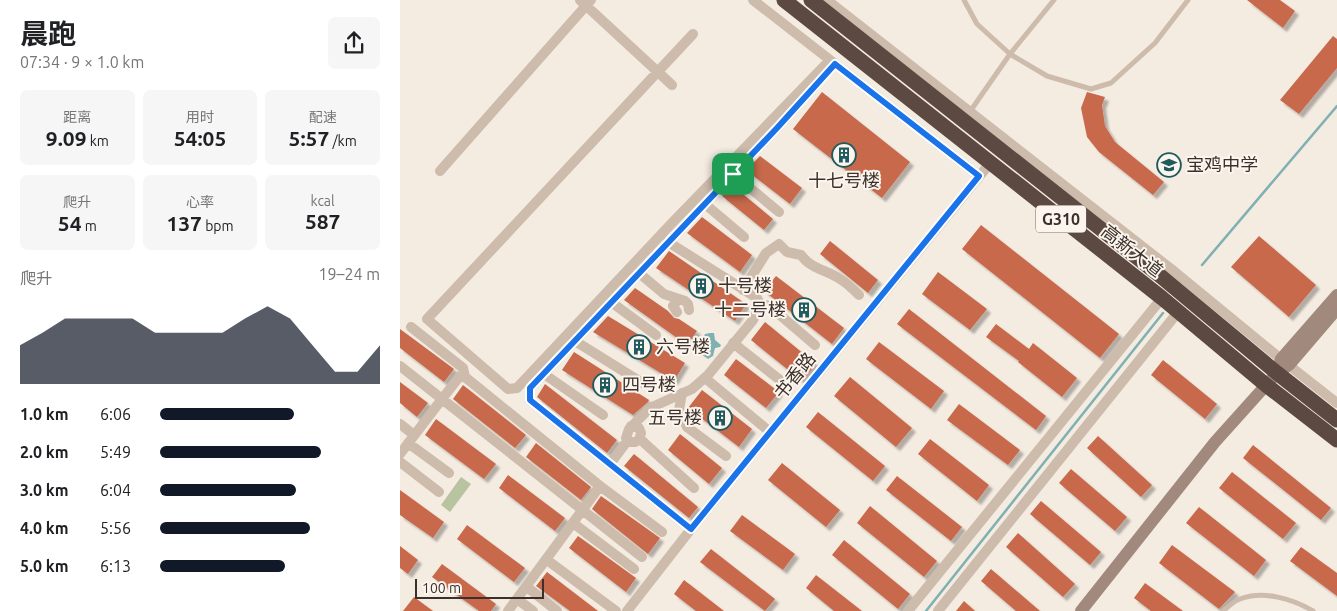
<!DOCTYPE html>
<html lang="zh">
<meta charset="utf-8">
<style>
:root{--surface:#fff;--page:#f6f6f6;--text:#202124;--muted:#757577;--accent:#111827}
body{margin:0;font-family:Ubuntu,"Noto Sans SC",sans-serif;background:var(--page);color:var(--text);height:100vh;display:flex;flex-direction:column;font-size:19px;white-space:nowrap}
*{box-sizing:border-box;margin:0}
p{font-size:16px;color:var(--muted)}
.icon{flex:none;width:28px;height:28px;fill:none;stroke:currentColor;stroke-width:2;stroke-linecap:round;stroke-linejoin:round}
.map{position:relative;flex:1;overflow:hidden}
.sheet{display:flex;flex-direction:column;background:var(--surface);width:400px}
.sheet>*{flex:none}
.scale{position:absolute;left:15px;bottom:12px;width:129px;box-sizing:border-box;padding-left:5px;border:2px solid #3b302b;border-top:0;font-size:14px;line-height:18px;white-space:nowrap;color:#3b302b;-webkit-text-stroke:4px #fbf5ee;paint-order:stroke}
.pin{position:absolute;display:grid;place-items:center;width:42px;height:42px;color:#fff;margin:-21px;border-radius:10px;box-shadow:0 2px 8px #0006}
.round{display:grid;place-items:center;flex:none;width:52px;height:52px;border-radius:8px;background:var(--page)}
.summary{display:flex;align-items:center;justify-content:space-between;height:85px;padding:0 20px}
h1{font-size:28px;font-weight:700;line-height:38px}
.figures{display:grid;grid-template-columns:repeat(3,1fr);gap:8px;height:85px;padding:5px 20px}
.figures div{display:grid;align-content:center;border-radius:8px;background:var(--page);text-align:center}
.figures b{font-size:21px;font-weight:700}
.figures small{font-size:14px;font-weight:400}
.figures p{font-size:14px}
.chart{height:140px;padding:10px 20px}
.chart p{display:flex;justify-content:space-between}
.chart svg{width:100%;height:90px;margin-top:5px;fill:var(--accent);opacity:.7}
ul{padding:0 20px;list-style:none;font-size:16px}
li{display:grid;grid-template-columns:80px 60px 1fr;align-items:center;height:38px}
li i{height:12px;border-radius:6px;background:var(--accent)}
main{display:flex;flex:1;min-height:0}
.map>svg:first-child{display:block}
</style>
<main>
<section class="sheet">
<div class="summary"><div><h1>晨跑</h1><p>07:34 · 9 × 1.0 km</p></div><a class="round"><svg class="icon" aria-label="share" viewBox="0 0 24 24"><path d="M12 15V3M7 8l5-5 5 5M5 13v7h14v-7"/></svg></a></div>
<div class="figures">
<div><p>距离</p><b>9.09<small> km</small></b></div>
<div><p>用时</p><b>54:05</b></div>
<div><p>配速</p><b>5:57<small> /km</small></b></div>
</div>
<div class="figures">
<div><p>爬升</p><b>54<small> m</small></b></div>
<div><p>心率</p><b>137<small> bpm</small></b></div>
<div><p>kcal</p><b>587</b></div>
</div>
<div class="chart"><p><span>爬升</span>19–24 m</p>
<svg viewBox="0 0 160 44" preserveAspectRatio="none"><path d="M0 44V25L10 19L20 12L30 12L40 12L50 12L60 19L70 19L80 19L90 19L100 12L110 6L120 12L130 25L140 38L150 38L160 25V44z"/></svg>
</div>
<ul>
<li><b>1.0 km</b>6:06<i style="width:61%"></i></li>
<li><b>2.0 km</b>5:49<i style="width:73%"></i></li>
<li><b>3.0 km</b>6:04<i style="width:62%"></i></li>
<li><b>4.0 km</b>5:56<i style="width:68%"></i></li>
<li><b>5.0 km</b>6:13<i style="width:57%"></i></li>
</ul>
</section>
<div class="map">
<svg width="937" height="611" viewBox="0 0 937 611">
<defs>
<filter id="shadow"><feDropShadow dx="4" dy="4" stdDeviation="1" flood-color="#0004"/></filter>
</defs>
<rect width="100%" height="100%" fill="#f4ebe1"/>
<path fill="#b8c4a0" d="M61 477 71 484 50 512 41 505Z"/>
<path fill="#7fb0b2" d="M310 333H314L315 340 321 345 320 347 315 348 313 356 308 359 301 354 300 345 305 334Z"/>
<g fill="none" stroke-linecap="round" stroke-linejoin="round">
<path stroke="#7fb0b2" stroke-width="2.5" d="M802 265 937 106
M526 611 763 313"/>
</g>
<path fill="#c8694b" filter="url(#shadow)" d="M847 0H880L895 11 883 28Z
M933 36 937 39V68L899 114 880 100Z
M422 92 510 162 482 198 393 129Z
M687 92 705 97 702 105 705 126 715 142 764 182 753 195 699 152 687 137 681 108Z
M360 156 402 188 390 204 346 170Z
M332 185 373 219 364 230 322 196Z
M302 217 352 255 340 272 287 233Z
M581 225 719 334 700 358 562 249Z
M859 236 916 285 889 317 831 267Z
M430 241 478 280 468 293 420 254Z
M269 251 346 304 335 321 256 268Z
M538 272 587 309 570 330 522 294Z
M376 276 444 328 432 344 364 291Z
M235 288 268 311 274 318 279 319 297 331 287 345 224 300Z
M509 309 646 416 636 430 497 324Z
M208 316 285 363 274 381 193 332Z
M365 322 416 364 402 381 351 340Z
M596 324 629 349 633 343 677 378 662 397 618 362 619 361 586 337Z
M0 329 54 369 44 382 0 348Z
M479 342 544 391 531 409 466 359Z
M174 352 249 400 248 402 233 415 162 370Z
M336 359 379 392 366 408 324 375Z
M763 360 817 404 805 419 751 375Z
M450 377 512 428 496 447 434 396Z
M0 382 28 403 17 417 0 403Z
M145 384 217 440 207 453 137 397Z
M63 385 126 435 115 448 53 399Z
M302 390 352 429 339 447 288 408Z
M559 404 620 450 608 465 547 420Z
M418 412 485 466 473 481 406 427Z
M36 419 96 464 84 479 25 435Z
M280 434 322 468 309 484 268 450Z
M698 436 752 485 741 497 687 448Z
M530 439 589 485 577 501 518 454Z
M136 443 191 487 181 500 126 457Z
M853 445 931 508 921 520 843 458Z
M234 454 298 507 289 518 224 466Z
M382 463 440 510 426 527 368 480Z
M671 469 727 517 715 531 659 483Z
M832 472 896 523 883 539 819 488Z
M108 475 165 518 155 531 99 488Z
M497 476 562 527 551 541 486 490Z
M0 490 44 522 33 538 0 515Z
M201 496 260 538 248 554 192 509Z
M641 501 701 552 690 565 630 514Z
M470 506 537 561 524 577 457 523Z
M799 507 866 560 854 576 786 523Z
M342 515 395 554 383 570 330 531Z
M67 525 125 568 114 582 57 539Z
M618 533 675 584 663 597 606 547Z
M178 536 236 578 226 592 169 548Z
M444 540 510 594 498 609 432 555Z
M772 545 835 592 819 609 759 563Z
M0 546 18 560 8 574 0 568Z
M901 547 937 573V596L890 561Z
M311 549 375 599 365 611 300 562Z
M42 564 96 604 91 611H79L32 577Z
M591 569 640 611H616L581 581Z
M147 572 198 611H170L136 586Z
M416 575 462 611H434L406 588Z
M284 580 324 611H296L274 594Z
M745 583 783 611H751L734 598Z
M14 597 33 611H3Z
M564 601 575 611H556Z"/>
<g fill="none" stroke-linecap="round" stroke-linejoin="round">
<path stroke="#cdbbac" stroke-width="5" d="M564 0 577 24 610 54 647 76 691 89 711 83 755 43 788 0
M569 113 610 54 654 0
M823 611C828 607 834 601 840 599 863 590 893 599 913 611"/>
<path stroke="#cdbbac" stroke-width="10" d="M180 0 272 85
M353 0 579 176
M427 0 775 272 881 359 937 403
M293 34 27 319 108 389 117 388 271 224 430 60
M40 171 191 0
M333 174 379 212
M305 204 344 237
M239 273 264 294 285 301 288 304 289 310
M343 290 366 253 379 244 387 252 401 255C411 269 427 270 440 279 447 283 453 289 459 295
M211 302 256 335
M358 305H366L374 310 415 345
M277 312 273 306 279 299
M11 327 63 368 65 377 200 486 108 611
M175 341 244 384
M333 343 385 384
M0 366 42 399 60 376 65 377
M144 374 203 415
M305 378 370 432
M282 393 279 410 287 427 326 456
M0 424 14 435
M231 426 239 428 241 433 239 440 235 442H230L226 438 229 429 250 408 292 389 308 375 353 320 358 309 359 302 357 298 268 242
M240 439 294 488
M8 443 49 473
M0 454 42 399 242 557
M0 462 39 492
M210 464 228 440
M200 486 262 532
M173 523 234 569
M291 529 130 400V388L377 128 430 69
M147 560 216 611
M127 587 157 611
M117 599 133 611
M227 611 291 529 591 162
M508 611 762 298
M538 611 778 312"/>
<path stroke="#a18a7d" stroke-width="12" d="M877 373 881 359 937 295
M681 611 815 442 877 373 889 365 937 309"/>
<path stroke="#5c4a42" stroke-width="15" d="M384 0 762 298 866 385 937 440
M411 0 758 274 877 373 937 420"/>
</g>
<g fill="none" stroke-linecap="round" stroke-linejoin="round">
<g stroke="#fff" stroke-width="10">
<path id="route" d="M435 64 579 176 291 529 130 400V388L377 128Z"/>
</g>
<use href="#route" stroke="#1a73e8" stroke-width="6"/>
</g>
<defs>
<g id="building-ring" transform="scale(1.25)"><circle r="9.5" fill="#fbf5ee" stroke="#1f5a5e" stroke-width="1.5"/><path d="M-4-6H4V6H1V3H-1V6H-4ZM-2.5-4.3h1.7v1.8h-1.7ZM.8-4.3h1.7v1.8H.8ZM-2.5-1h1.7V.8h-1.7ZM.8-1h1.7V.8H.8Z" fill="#1f5a5e"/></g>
<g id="school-ring" transform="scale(1.25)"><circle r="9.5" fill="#fbf5ee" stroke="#1f5a5e" stroke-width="1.5"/><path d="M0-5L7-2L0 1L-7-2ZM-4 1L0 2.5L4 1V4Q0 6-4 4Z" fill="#1f5a5e"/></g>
</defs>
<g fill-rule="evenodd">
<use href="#building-ring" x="444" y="155"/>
<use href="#school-ring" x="769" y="165"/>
<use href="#building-ring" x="301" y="286"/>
<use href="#building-ring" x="404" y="310"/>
<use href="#building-ring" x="239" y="347"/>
<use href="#building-ring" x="205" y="385"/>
<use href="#building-ring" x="320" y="418"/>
</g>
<g text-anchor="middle" stroke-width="4" stroke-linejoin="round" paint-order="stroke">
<rect fill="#fbf5ee" stroke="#756b66" stroke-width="1" x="636" y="205.5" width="50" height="27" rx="4"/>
<g font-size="16" font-weight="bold" fill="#3b302b">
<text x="661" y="225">G310</text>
</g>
<g font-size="18" fill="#3b302b" stroke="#fbf5ee" text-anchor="start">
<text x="786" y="171">宝鸡中学</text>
<text x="444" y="187" text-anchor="middle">十七号楼</text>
<text x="318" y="292">十号楼</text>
<text x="386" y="316" text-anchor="end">十二号楼</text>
<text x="256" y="353">六号楼</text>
<text x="222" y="391">四号楼</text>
<text x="302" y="424" text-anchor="end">五号楼</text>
</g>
<g font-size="18" fill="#3b302b" stroke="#fbf5ee">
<text transform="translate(732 251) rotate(38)" y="6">高新大道</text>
<text transform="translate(395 376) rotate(-51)" y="6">书香路</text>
</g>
</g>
</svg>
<div class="scale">100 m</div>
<div class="pin" style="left:333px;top:174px;background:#1e9e55"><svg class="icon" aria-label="arrive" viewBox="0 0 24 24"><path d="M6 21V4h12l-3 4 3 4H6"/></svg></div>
</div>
</main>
